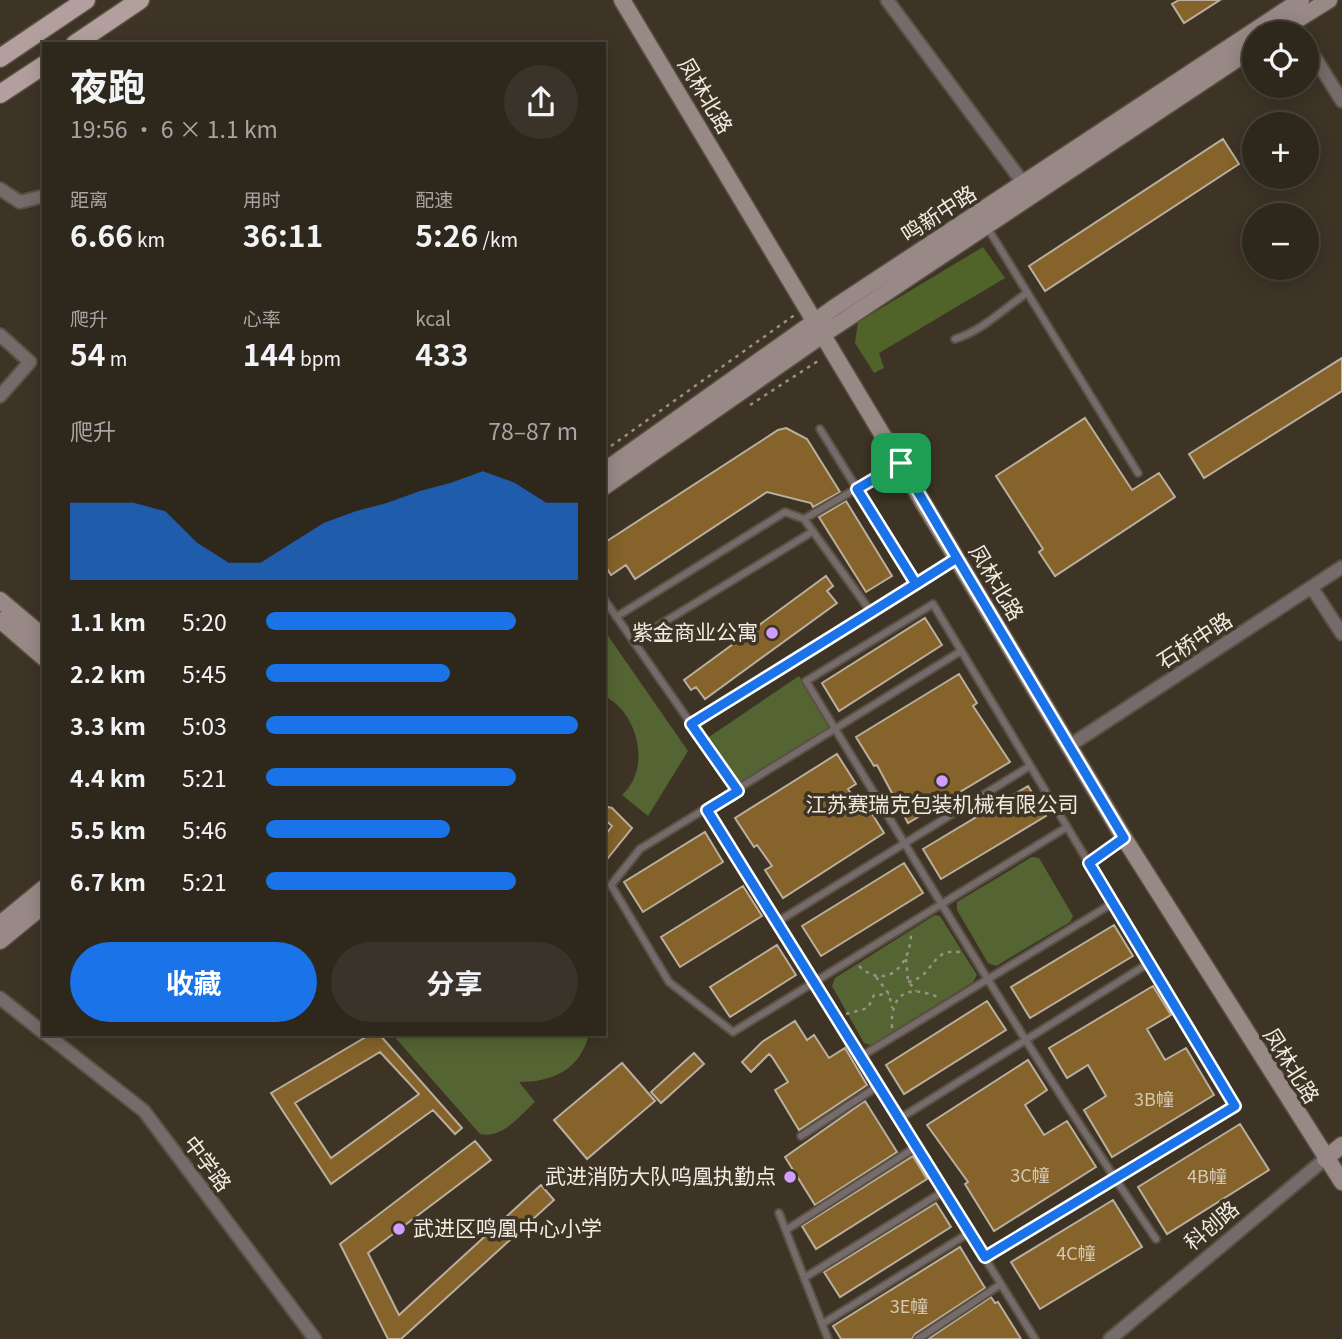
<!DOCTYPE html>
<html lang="zh">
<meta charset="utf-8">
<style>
:root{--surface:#2e271c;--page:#3a3329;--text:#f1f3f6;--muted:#a7a5a3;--line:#49443b;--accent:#1a73e8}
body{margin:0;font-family:Georgia,"Noto Sans SC",serif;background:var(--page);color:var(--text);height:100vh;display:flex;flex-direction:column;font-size:26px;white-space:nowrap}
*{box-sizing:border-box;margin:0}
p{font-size:23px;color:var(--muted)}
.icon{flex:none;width:38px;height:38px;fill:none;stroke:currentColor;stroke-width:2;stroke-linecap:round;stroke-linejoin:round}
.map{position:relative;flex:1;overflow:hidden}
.side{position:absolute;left:42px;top:42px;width:564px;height:994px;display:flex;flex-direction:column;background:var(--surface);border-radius:0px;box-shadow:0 4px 18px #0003,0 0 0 2px var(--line)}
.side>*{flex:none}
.tools{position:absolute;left:1242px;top:21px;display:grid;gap:14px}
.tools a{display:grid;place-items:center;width:77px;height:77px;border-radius:50%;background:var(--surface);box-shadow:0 4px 18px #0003,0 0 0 2px var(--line);font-size:35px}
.pin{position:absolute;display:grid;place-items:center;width:60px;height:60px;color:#fff;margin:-30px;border-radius:14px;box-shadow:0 4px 10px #0006}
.round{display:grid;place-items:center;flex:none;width:74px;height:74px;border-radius:37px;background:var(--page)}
.overview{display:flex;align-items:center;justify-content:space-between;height:119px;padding:0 28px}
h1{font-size:38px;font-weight:700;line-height:52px}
.stats{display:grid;grid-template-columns:repeat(3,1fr);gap:10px;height:119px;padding:7px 28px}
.stats div{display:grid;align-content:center}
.stats b{font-size:30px;font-weight:700}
.stats small{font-size:19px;font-weight:400}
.stats p{font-size:19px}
.chart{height:196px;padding:14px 28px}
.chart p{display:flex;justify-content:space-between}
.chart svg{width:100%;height:126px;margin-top:7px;fill:var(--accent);opacity:.7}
.action{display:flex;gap:14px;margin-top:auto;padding:14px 28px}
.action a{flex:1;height:80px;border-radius:42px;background:var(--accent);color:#fff;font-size:28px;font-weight:700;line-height:80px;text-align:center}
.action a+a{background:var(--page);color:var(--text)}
ul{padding:0 28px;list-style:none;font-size:23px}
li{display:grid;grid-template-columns:112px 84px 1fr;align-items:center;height:52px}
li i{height:18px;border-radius:9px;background:var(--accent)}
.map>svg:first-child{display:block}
</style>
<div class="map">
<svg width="1342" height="1339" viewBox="0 0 1342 1339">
<rect width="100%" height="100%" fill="#3d3426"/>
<path fill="#546533" d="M604 630 688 751 648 816 622 795C652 768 638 712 604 696Z
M799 676 833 729 740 787 706 739Z
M1032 857 1039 858 1073 916 1070 922 996 966 988 963 957 910V902Z
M935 915 940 916 977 975 973 982 871 1045 864 1043 832 986 835 978Z
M392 1034H589C580 1070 553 1082 519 1082L535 1102C519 1116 503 1139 480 1134Z"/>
<path fill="#506329" d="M983 247 1005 278 879 353 884 368 874 373 855 343 858 322Z"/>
<path fill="#85632a" stroke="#baaf9e" stroke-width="2" fill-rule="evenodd" d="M1179 0H1220L1184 23 1172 4Z
M1223 139 1239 164 1045 291 1029 266Z
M1342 358V391L1204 478 1189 454Z
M1085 418 1132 490 1159 473 1175 497 1055 576 1039 552 1043 549 996 476Z
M786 428 807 439 840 492 813 507 811 503 767 492 635 579 626 565 611 575 604 564V543L778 430Z
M846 501 892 576 866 592 819 517Z
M826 576 833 586 827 591 837 603 705 699 696 687 691 690 684 680Z
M925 618 942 645 839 711 822 683Z
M959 674 977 703 973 706 1010 762 908 823 877 765 874 766 856 737Z
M837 754 856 784 848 789 861 810 867 806 884 833 783 898 765 870 772 866 757 845 754 847 735 818Z
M1028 786 1046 816 941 879 923 849Z
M604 806 612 808 632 828 604 863V837L612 826 604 819Z
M705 832 723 862 643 912 624 882Z
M904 863 923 893 821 956 802 926Z
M743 886 762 916 680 967 661 937Z
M1114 925 1133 956 1030 1018 1011 987Z
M777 945 796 975 730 1017 710 987Z
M1153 986 1171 1015 1147 1029 1165 1060 1186 1048 1214 1095 1112 1157 1084 1110 1106 1096 1088 1065 1067 1078 1049 1048Z
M987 1001 1006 1030 904 1094 886 1065Z
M795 1021 807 1040 814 1035 829 1058 845 1048 867 1085 799 1130 775 1090 788 1082 772 1057 769 1054 751 1072 742 1062 762 1042Z
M371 1034H379L462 1128 455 1134 433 1110 331 1184 271 1093ZM380 1052 419 1094 331 1158 295 1103Z
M694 1053 704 1064 661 1103 651 1092Z
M1028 1060 1047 1090 1025 1105 1044 1135 1067 1121 1096 1167 994 1231 965 1184 968 1182 927 1125Z
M622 1063 655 1101 587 1159 554 1120Z
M865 1101 897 1152 815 1205 785 1157Z
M1240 1124 1269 1170 1167 1234 1138 1187Z
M475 1141 491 1160 368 1253 399 1315 541 1185 554 1200 401 1339H388L340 1244Z
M913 1156 927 1179 816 1249 802 1226Z
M1113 1200 1142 1247 1040 1309 1011 1262Z
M936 1203 951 1227 840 1297 824 1272Z
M960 1247 985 1288 915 1334 912 1339H841L833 1326Z
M991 1297 995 1303 998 1302 1021 1339H928Z"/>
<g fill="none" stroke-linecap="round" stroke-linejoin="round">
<g stroke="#5a5144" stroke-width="10">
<path id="lane" d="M987 227 1138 473
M955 339C982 331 1003 309 1027 293
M820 429 916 584
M804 519 899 464
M604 599 738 791
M616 617 785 512 804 519 871 612
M633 641 812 532
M961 651 640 849 611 885 669 982 733 1032 1067 827
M691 724 957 558
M707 810 1035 1339
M1089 863 1123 839
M777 922 1030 766
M860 1057 1113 903
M899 1119 1149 963
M801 1136 878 1086
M779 1213 828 1339
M786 1230 916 1147
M985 1257 1235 1106 933 604 806 681C920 868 1032 1058 1156 1239
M804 1278 944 1191
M822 1324 969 1233
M918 1339 1001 1284"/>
</g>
<g stroke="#5a5144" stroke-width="16">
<path id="street" d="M887 0 1024 184
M1307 45 1342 101
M0 189 20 202 44 196
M0 335 30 362 0 396
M1312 588 1342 634
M1069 746 1342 567
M0 998 44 1033
M46 1034 144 1111 315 1339
M1110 1339 1325 1159"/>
</g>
<g stroke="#5a5144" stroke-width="19">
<path id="secondary" d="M622 0 1124 838 1342 1182
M1276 33 1329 0
M604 471 835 307 1301 0
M604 487 824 334 1255 47
M0 600 44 637
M0 620 44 658
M0 924 44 888
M0 941 44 905
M1325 1159 1342 1145"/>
</g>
<g stroke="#5a5144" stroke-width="21">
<path id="primary" d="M75 44 140 0
M0 58 86 0
M0 94 44 65"/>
</g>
<path stroke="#999186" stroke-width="2.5" stroke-dasharray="3.5 5" stroke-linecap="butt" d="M750 405 821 359
M604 451 796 314
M906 959 908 981 916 991
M859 966C887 992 911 964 911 933
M876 977 889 994 892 1008
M908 982C937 975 929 948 960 952
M846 1014 868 1008 874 995 889 994
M892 1028C890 992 909 984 940 998"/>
<use href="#lane" stroke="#756b6a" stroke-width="6"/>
<use href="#street" stroke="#756b6a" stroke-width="12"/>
<use href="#secondary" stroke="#988987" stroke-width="16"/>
<use href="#primary" stroke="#b3a09e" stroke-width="18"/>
</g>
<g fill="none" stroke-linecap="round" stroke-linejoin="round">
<g stroke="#fff" stroke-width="14">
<path id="route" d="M901 463 957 558C869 614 780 669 691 724L738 791 707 810 985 1257 1235 1106 1089 863 1124 838 957 558 916 584 857 489 901 463"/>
</g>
<use href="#route" stroke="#1a73e8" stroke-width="9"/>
</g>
<g fill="#d19dfe" stroke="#3d3426" stroke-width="2.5">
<circle cx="772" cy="633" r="7"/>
<circle cx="942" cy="781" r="7"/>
<circle cx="790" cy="1177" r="7"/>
<circle cx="399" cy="1229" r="7"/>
</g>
<g text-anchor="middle" stroke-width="7" stroke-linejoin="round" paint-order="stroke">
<g font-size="18" fill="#d6c9b4">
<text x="1154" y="1106">3B幢</text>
<text x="1030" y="1182">3C幢</text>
<text x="1207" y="1183">4B幢</text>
<text x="1076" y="1260">4C幢</text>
<text x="909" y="1313">3E幢</text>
</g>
<g font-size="21" fill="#f1ebe2" stroke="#3d3426">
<text transform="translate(705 96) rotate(59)" y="7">凤林北路</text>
<text transform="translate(939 214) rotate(-33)" y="7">鸣新中路</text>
<text transform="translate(996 583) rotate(59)" y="7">凤林北路</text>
<text transform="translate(1195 641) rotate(-33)" y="7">石桥中路</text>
<text transform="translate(1291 1066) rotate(58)" y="7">凤林北路</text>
<text transform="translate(207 1164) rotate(53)" y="7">中学路</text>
<text transform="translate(1212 1226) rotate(-40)" y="7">科创路</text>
</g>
<g font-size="21" fill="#f1ebe2" stroke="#3d3426" text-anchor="end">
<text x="758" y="640">紫金商业公寓</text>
<text x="942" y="812" text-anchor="middle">江苏赛瑞克包装机械有限公司</text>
<text x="776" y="1184">武进消防大队呜凰执勤点</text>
<text x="413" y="1236" text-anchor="start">武进区鸣凰中心小学</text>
</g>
</g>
</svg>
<div class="tools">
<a><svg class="icon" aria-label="locate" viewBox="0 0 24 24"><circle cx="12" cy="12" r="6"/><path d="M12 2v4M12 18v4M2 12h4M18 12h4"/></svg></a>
<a>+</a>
<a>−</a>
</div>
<div class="pin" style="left:901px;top:463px;background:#1e9e55"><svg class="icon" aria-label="arrive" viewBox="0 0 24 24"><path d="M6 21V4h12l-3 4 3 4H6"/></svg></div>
<section class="side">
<div class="overview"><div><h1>夜跑</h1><p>19:56 · 6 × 1.1 km</p></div><a class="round"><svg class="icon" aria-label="share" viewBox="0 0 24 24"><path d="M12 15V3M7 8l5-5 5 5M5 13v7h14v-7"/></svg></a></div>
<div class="stats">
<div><p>距离</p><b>6.66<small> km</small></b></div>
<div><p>用时</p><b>36:11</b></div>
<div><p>配速</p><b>5:26<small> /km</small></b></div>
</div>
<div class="stats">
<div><p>爬升</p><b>54<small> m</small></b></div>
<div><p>心率</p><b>144<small> bpm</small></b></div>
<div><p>kcal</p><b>433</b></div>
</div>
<div class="chart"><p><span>爬升</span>78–87 m</p>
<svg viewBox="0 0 160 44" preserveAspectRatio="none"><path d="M0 44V17L10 17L20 17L30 20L40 31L50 38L60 38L70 31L80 24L90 20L100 17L110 13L120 10L130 6L140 10L150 17L160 17V44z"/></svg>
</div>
<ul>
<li><b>1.1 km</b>5:20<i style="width:80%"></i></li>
<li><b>2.2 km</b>5:45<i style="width:59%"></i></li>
<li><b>3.3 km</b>5:03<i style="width:100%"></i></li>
<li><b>4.4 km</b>5:21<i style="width:80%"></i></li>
<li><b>5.5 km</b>5:46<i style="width:59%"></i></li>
<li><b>6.7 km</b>5:21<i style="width:80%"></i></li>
</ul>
<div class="action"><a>收藏</a><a>分享</a></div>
</section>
</div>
